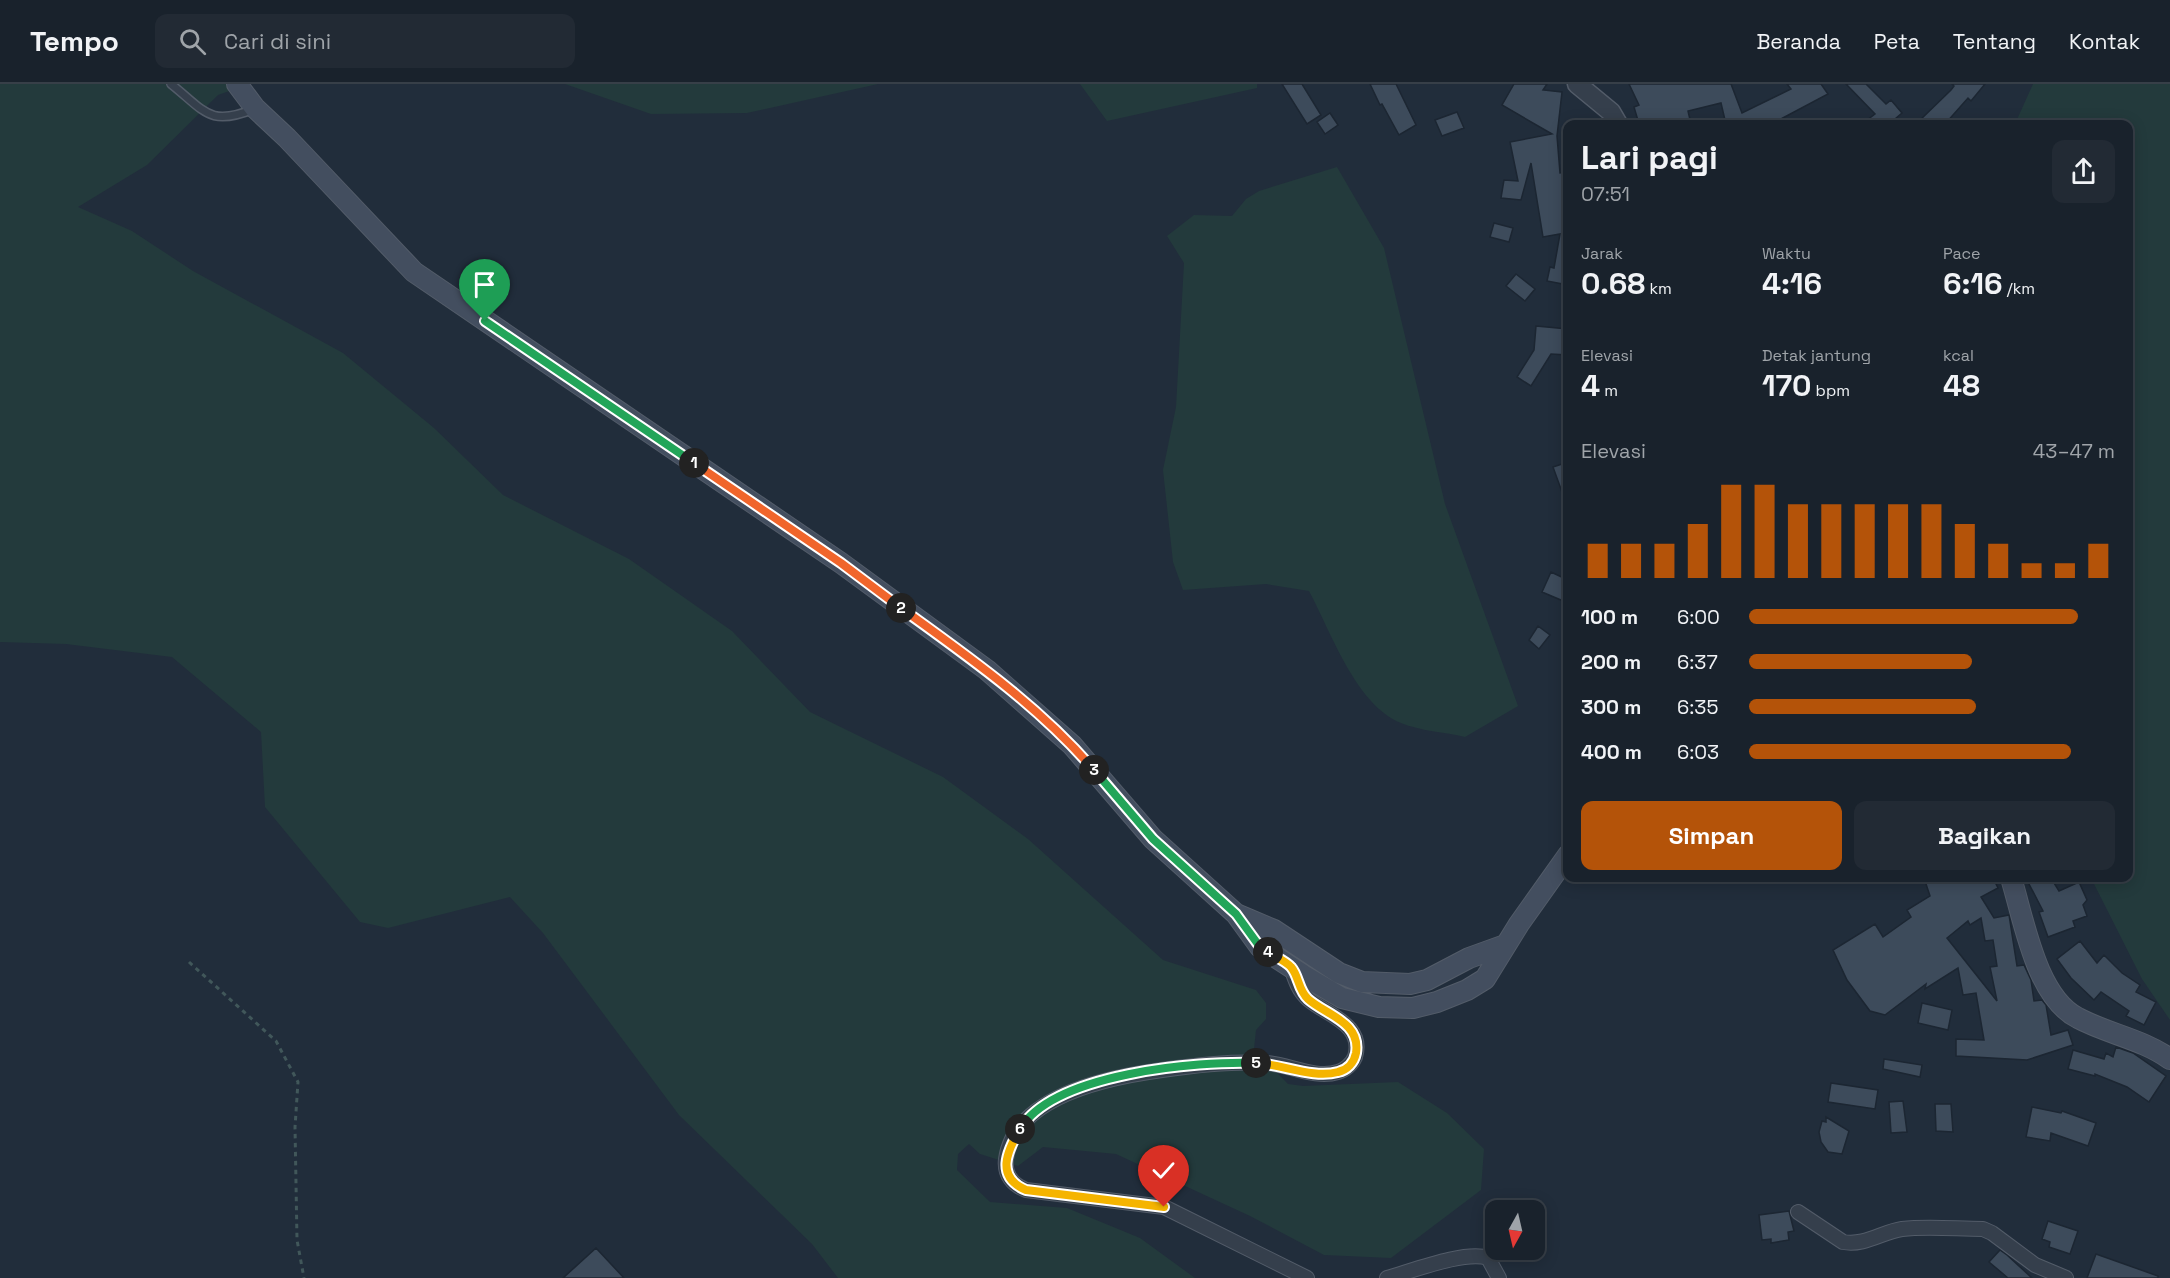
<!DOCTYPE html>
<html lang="id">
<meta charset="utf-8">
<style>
:root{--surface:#19222c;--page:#222a34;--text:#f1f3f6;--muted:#9fa4a9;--line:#373f48;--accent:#b45309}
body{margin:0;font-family:"Space Grotesk",sans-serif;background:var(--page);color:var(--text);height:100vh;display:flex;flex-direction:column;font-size:22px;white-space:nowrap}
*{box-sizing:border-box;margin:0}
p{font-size:20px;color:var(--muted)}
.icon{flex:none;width:33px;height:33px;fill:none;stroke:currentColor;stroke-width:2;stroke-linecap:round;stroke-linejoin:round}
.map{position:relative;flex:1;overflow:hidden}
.drawer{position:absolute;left:1563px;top:36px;width:570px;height:762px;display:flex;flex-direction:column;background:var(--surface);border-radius:12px;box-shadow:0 3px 15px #0003,0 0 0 2px var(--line)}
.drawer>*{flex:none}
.needle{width:39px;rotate:188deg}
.fabs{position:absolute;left:1485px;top:1116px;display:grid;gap:12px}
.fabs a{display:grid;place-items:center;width:60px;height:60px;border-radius:12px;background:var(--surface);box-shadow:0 3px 15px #0003,0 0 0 2px var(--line);font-size:30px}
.pin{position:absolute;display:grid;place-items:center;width:51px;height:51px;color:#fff;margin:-62px -26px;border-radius:50% 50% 50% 0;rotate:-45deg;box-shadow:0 0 6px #0007}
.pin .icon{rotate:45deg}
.km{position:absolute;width:30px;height:30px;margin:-15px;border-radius:50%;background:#222;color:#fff;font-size:16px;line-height:30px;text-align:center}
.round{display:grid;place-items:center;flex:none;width:63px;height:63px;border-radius:12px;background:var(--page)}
.headline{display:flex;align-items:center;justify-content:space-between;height:102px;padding:0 18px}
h1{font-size:33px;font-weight:600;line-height:45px}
.figures{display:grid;grid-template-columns:repeat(3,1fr);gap:9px;height:102px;padding:6px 18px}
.figures div{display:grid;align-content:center}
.figures b{font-size:30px;font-weight:600}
.figures small{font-size:16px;font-weight:400}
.figures p{font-size:16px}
.chart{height:168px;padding:12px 18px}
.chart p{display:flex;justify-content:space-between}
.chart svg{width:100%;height:108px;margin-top:6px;stroke:var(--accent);stroke-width:6}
.action{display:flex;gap:12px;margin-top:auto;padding:12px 18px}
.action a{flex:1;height:69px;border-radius:12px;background:var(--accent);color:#fff;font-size:24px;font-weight:600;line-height:69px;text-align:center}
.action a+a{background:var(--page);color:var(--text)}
ul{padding:0 18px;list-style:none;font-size:20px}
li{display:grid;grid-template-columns:96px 72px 1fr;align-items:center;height:45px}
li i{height:15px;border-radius:8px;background:var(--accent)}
header{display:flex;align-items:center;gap:36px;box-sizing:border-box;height:84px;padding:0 30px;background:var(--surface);border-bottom:2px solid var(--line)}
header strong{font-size:28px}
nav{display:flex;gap:33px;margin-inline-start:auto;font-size:21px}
.search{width:420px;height:54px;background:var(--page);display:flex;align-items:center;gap:15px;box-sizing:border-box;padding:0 21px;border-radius:12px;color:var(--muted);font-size:22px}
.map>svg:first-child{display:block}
</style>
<header>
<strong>Tempo</strong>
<div class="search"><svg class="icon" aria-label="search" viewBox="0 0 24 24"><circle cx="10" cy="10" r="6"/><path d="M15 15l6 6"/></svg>Cari di sini</div>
<nav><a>Beranda</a><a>Peta</a><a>Tentang</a><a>Kontak</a></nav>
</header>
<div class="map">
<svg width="2170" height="1194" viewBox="0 0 2170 1194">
<rect width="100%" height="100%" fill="#212d3b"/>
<path fill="#233a3c" d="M0 0H249L218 11 147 81 78 123 132 147 193 187 343 269 434 344 503 411 629 475 732 547 810 628 943 693 1028 755 1163 876 1256 906 1266 919V935L1256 946 1254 965 1288 1000 1303 1002 1398 998 1447 1029 1484 1065 1481 1106 1391 1174 1324 1171 1250 1132 1116 1070 1043 1063 1018 1082 980 1070 969 1060 958 1070 957 1086 990 1118 1067 1124 1140 1154 1195 1194H838L812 1160 679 1031 543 849 510 813 388 844 360 838 265 723 261 648 172 573 66 560 0 558Z
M565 0H878L747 29 651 30Z
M1080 0H1257V4L1107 37Z
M2033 0H2170V936L2142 895 2091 794H2128V40H2015Z
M1337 83 1384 164 1445 420 1518 622 1465 653C1445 648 1420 647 1401 639 1356 621 1331 548 1309 507L1266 500 1183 506 1173 478 1163 386 1176 323 1184 179 1167 152 1194 131 1232 132 1246 115 1259 107Z"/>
<path fill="#3d4b5b" stroke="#1c2632" stroke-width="1.5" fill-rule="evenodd" d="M1282 0H1302L1321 31 1307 40Z
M1370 0H1396L1416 41 1399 51 1382 20 1380 21Z
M1514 0H1547L1543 6 1562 8 1557 52 1560 89 1568 88V201L1547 197 1550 183 1554 184 1560 150 1543 153 1531 79 1521 116 1501 114 1504 96 1518 97 1510 58 1552 50 1502 21Z
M1629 0H1731L1742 29 1791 5 1787 0H1821L1828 10 1779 36 1766 40H1714L1725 36 1721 19 1688 27 1691 40H1639L1634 23 1639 21Z
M1846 0H1866L1886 20 1891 16 1902 29 1889 40H1862L1875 30Z
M1952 0H1985L1971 17 1968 14 1945 40H1916L1951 6 1954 2Z
M1457 28 1464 44 1442 52 1435 36Z
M1330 29 1338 41 1325 50 1317 38Z
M1494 139 1513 144 1509 158 1490 153Z
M1516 190 1535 205 1525 217 1506 202Z
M1536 242 1568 245V271L1551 270 1531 302 1517 293 1534 266Z
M1568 378V419H1566L1553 383Z
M1551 488 1568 496V519L1542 508Z
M1538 542 1550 551 1539 565 1529 556Z
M1924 794H1993L1998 804 1981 813 1994 834 2009 831 2017 882 2024 881 2031 896 2034 917 2042 916 2046 921 2051 951 2068 946 2073 961 2027 976 1956 972V955L1984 956 1976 909 1963 911 1958 884 1925 905 1926 900 1885 931 1870 927 1847 896 1833 866 1875 840 1883 853 1911 833 1907 826 1930 812ZM1981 834 1985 857 1993 856 1997 882 1990 883 1997 917 1947 854 1968 837 1970 841Z
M2036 794H2051L2059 807 2079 798 2087 816 2083 821 2087 832 2073 837 2075 843 2048 853 2039 828 2043 827 2028 798Z
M2080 857 2097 879 2104 871 2122 889 2140 901 2136 908 2156 918 2144 941 2126 932 2129 927 2101 908 2094 916 2071 894 2057 875Z
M1922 919 1952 926 1948 946 1918 939Z
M2116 963 2133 969 2166 992 2149 1018 2127 1003 2095 990V992L2068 985 2073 966 2104 975 2106 969 2113 973Z
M1884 975 1922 981 1920 993 1883 985Z
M1831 999 1878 1006 1875 1025 1828 1018Z
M1903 1017 1907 1048 1891 1049 1889 1018Z
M1935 1020H1951L1953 1048 1936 1047Z
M2032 1023 2061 1029 2062 1027 2096 1039 2088 1062 2051 1049 2050 1057 2026 1053Z
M1826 1033 1849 1047 1842 1070 1828 1068 1821 1058 1819 1048 1822 1037 1826 1038Z
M1789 1127 1794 1147 1788 1148 1789 1156 1771 1159V1155L1762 1156 1759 1131Z
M2048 1137 2078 1147 2070 1170 2049 1163 2050 1158 2042 1155Z
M596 1164 624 1194H563Z
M2000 1166 2007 1171 2032 1194H2008L1989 1178Z
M2096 1170 2158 1192V1194H2087Z"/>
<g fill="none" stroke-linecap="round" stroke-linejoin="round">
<g stroke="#535c69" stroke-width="10">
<path id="service" d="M171 0C205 27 209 43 254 25"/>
</g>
<g stroke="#535c69" stroke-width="16">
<path id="minor" d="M1291 883C1295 895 1298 906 1308 915 1326 931 1365 940 1355 973 1352 980 1345 986 1338 988 1315 995 1290 981 1267 979 1231 977 1197 981 1162 986 1110 993 1015 1011 1006 1075 1004 1091 1013 1101 1026 1106L1164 1123 1307 1194
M1798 1128 1843 1158C1865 1162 1882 1148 1902 1145 1928 1142 1957 1145 1983 1145L1992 1149 2035 1181 2066 1194
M1387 1194C1412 1187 1466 1166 1488 1174L1499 1194"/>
</g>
<g stroke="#535c69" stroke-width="21">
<path id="tertiary" d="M1577 0 1611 28 1618 40"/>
</g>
<g stroke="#535c69" stroke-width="22">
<path id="secondary" d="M237 0 255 24 287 54 414 188 841 479 987 586 1072 661 1153 755 1236 830 1260 863 1303 891 1342 914 1379 923 1413 924 1437 918 1467 906 1485 895 1519 840 1568 771
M2011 794C2024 836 2036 913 2078 934 2108 950 2142 955 2170 975
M1236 830 1274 846 1339 889 1362 898 1410 900 1427 896 1469 874 1505 861"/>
</g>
<path stroke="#41575a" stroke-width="3" stroke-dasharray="4.5 4.5" stroke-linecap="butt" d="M189 878 276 957 298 998 295 1043 297 1156 304 1194"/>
<use href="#service" stroke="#353f4c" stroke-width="7"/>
<use href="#minor" stroke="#353f4c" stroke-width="14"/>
<use href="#tertiary" stroke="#353f4c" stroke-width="18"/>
<use href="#secondary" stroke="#434e5f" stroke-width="20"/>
</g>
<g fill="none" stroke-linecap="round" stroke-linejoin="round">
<g stroke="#fff" stroke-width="12">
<path id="split-1" d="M485 237 694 379"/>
</g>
<g stroke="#fff" stroke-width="12">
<path id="split-2" d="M694 379 841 479 901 524"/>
</g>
<g stroke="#fff" stroke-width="12">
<path id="split-3" d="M901 524C969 573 1039 622 1094 686"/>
</g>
<g stroke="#fff" stroke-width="12">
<path id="split-4" d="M1094 686 1153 755 1236 830 1260 863 1268 868"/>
</g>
<g stroke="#fff" stroke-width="12">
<path id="split-5" d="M1256 979C1282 980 1313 995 1338 988 1347 986 1354 979 1356 969 1361 938 1326 931 1308 915 1298 906 1299 892 1291 883 1286 877 1274 872 1268 868"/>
</g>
<g stroke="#fff" stroke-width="12">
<path id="split-6" d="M1020 1045C1054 989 1197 977 1256 979"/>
</g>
<g stroke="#fff" stroke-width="12">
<path id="split-7" d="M1020 1045C1007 1067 995 1093 1026 1106L1164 1123"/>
</g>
<use href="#split-1" stroke="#22a559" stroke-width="8"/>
<use href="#split-2" stroke="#f0652b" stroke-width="8"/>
<use href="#split-3" stroke="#f0652b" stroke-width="8"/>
<use href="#split-4" stroke="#22a559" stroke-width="8"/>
<use href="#split-5" stroke="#f5b400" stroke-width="8"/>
<use href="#split-6" stroke="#22a559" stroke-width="8"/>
<use href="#split-7" stroke="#f5b400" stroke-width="8"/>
</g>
</svg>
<div class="fabs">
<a><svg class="needle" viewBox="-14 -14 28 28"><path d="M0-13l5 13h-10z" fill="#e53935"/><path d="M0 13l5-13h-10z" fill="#9fa4a9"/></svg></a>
</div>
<div class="pin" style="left:485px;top:237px;background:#1e9e55"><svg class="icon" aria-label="arrive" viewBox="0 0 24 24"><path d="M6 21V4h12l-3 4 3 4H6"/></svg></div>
<div class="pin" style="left:1164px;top:1123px;background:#d93025"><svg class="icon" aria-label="check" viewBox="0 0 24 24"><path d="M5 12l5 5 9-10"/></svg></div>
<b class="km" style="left:694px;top:379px">1</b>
<b class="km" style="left:901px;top:524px">2</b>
<b class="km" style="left:1094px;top:686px">3</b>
<b class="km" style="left:1268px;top:868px">4</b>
<b class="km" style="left:1256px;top:979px">5</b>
<b class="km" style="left:1020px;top:1045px">6</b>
<section class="drawer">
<div class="headline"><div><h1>Lari pagi</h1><p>07:51</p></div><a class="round"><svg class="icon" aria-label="share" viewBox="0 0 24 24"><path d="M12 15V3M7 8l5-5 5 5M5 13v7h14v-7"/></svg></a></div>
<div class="figures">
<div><p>Jarak</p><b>0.68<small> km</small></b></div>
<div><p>Waktu</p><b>4:16</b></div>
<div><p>Pace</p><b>6:16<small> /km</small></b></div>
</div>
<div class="figures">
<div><p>Elevasi</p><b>4<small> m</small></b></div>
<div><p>Detak jantung</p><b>170<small> bpm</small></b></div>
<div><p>kcal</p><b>48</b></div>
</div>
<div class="chart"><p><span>Elevasi</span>43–47 m</p>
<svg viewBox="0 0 160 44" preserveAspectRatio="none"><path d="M5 44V30M15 44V30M25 44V30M35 44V22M45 44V6M55 44V6M65 44V14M75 44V14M85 44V14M95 44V14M105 44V14M115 44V22M125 44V30M135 44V38M145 44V38M155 44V30"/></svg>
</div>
<ul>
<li><b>100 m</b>6:00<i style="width:90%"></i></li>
<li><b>200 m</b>6:37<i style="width:61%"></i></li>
<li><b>300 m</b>6:35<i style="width:62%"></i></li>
<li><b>400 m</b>6:03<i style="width:88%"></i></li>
</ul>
<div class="action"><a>Simpan</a><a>Bagikan</a></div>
</section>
</div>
